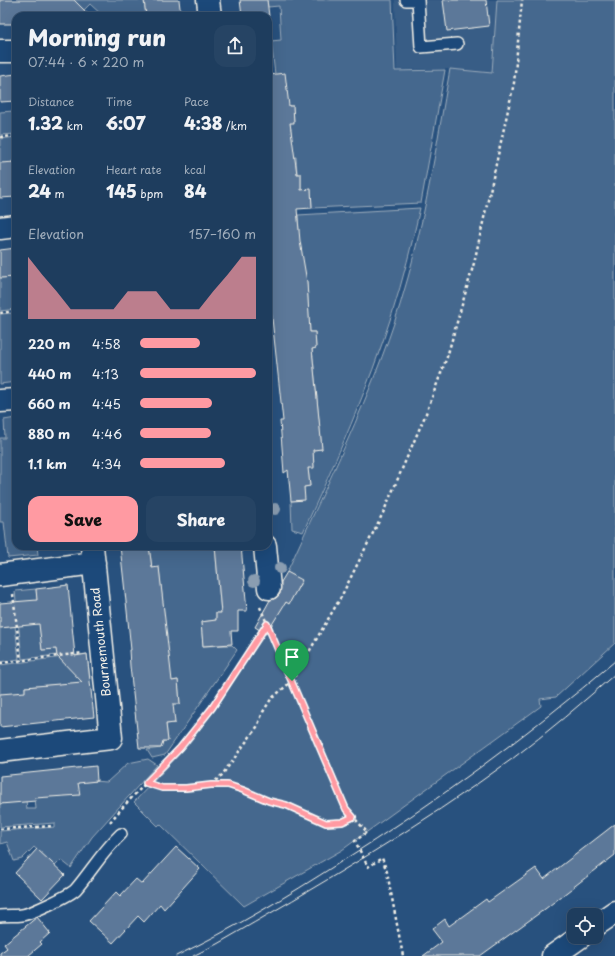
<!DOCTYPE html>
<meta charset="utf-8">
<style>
:root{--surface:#1e3d5e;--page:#264464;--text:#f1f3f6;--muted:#a1aebc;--line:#3c5673;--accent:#ff9aa2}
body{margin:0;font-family:"Playpen Sans",sans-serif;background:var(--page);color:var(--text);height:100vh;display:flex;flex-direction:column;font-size:15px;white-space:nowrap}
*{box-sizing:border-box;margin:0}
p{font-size:13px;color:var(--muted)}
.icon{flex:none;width:22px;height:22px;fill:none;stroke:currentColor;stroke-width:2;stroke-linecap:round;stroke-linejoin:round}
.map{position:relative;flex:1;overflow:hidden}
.sheet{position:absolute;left:12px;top:12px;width:260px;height:538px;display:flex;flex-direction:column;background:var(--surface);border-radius:12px;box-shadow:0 4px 16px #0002,0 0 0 1px var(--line)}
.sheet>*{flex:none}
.buttons{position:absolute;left:567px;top:908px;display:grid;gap:8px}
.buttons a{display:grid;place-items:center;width:36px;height:36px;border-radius:8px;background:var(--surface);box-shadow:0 4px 16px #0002,0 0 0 1px var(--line);font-size:20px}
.pin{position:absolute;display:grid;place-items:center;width:34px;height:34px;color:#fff;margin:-41px -17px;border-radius:50% 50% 50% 0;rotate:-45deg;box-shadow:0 0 4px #0007}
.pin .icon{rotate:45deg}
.round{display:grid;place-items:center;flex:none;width:42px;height:42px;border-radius:12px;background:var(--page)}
.summary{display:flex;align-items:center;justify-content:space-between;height:68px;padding:0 16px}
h1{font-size:22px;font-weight:800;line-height:30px}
.metrics{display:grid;grid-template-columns:repeat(3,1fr);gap:6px;height:68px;padding:4px 16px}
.metrics div{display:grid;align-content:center}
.metrics b{font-size:17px;font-weight:800}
.metrics small{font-size:11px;font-weight:400}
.metrics p{font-size:11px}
.chart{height:112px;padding:8px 16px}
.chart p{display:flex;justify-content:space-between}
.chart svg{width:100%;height:72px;margin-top:4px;fill:var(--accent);opacity:.7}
.cta{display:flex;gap:8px;margin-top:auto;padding:8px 16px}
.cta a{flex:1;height:46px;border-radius:12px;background:var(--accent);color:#111;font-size:16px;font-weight:800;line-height:46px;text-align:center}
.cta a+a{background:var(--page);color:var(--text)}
ul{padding:0 16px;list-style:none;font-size:13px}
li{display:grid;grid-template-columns:64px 48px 1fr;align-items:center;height:30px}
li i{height:10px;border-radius:5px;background:var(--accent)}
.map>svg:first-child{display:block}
</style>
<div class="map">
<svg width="615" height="956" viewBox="0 0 615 956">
<rect width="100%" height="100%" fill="#28517e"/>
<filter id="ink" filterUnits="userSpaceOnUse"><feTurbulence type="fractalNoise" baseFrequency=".025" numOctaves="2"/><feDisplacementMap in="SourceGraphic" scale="8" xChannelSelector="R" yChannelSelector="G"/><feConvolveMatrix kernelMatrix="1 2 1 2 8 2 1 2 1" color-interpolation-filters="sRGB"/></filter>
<g filter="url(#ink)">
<path fill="#375d86" d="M395 0H497L492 73 450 69 397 70Z"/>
<path fill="#45688e" stroke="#9cacbb" d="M74 0H144L146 16H103L90 4 84 10Z
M267 0H392L395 71 445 70 421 203 312 208 311 190H301V174H297L296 157 283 158 292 140 290 123 294 122 293 106H289L275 74 271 41 281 40 279 6 268 7Z
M497 0H615V643L556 697 540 699 541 706 342 850 244 906 160 824 158 826 134 802 185 748 207 720 267 631 268 633 273 629 264 610 285 604 286 602 289 603 302 581 287 572C327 484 371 397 400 305 424 228 436 148 450 69L492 73Z
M13 101H16V134L0 135V112L14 111Z
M16 137V161H12L14 173 0 163V139Z
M420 208C412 244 403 279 392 314 368 389 336 461 303 532L292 529 291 501 303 500 304 487 310 486 308 468 314 467 313 450 322 449 312 349 316 348 315 332H310L307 282 290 232 299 231 298 215Z
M16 277V309L0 311V278Z
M13 313 16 343V382L0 384V314Z
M16 418V546H37L38 555 8 558 4 522H0V438H5L4 420Z
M149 546H215L221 613H216V620L201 622 203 646 232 645 237 650 165 755 152 758 147 750 161 748 163 741H168L166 724 175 723 158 705 180 703 178 680 157 683 156 615 164 614 159 568H152Z
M36 589 42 650 56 649 57 655 22 659 15 591Z
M15 626 19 659 0 662V628Z
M87 654 90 677 83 678 80 683 25 687 26 698 0 694V665Z
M148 759 157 765 92 837 71 868 61 860 55 866 34 847 22 859 14 861 7 842 0 844V831L55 827V823L0 827V804L26 800 27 809H36L35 798 78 780 107 782 128 763Z"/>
<path fill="#5b7899" stroke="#f4f1e8" d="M0 0H74L90 16H16V24H0Z
M144 0H179L181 16H146Z
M240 0H267L269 16H242Z
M443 0H486L489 26 447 31Z
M285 73 289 106H293L294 123H290L297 174H301V190L311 189 312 208 297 209 300 241 307 282 310 332H315L316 348 312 349 322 449 313 450 314 468H308L310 486 304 487 305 500 291 501 288 470 284 473 280 421H283L268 281V75Z
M16 74V101L0 102V76Z
M16 162V197L0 198V163Z
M16 248V277L0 278V250Z
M120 546H149L152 568 159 567 172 681 178 680 180 704H173L175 723 166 724 168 741H163L161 748H139L130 666 129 650H131L127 611Z
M215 546H241L247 611H238V631H231L232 644 203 646 201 622 216 620V613H221Z
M287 572 302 580 289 604 286 602 266 634 255 627 270 600 276 598 280 594 281 582Z
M68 585 75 656 87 654 94 717 0 727V694L25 692V687L82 682 57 656 56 649 42 650 39 624 0 628V603L37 600 36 589Z
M96 766 97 781 78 783 80 795 35 798 36 801 0 804V776Z
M615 824V855L545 909 480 956H423L442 942 432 929 445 919 449 926 486 899 488 902 536 868 544 879Z
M176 847 200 869 164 909 160 904 144 922 138 916 113 943 89 921 116 892 120 896 136 879 142 884Z
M37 849 65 875 42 899 15 873Z
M37 917 50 933 40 942 42 944 28 956H0V953L7 948 4 944Z"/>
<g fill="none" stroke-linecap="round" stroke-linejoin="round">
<g stroke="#f4f1e8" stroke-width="14">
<path id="lane" d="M406 0H418L421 47 457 44
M0 916C7 915 15 916 22 915 30 914 71 895 76 889 92 870 103 851 121 834"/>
</g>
<g stroke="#f4f1e8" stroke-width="25">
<path id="street" d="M208 0 210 16
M0 51H16
M0 228 16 226
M0 401 16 400
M265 546 269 588
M0 575 94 563
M0 751 111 738 92 546"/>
</g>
<g stroke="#f4f1e8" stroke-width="25">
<path id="secondary" d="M596 925 615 912
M553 956 580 937"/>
</g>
<path stroke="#f4f1e8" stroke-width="2.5" stroke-dasharray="3 3" stroke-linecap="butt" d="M0 137 16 136
M0 313 16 311
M13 594 21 661
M260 607 346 809 367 832 355 841 368 867 382 858 387 872 403 956
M0 663 83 653
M146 783 162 788H186L211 785 222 775 257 727 263 712 271 699 292 681 341 597 383 513 425 416 447 357 474 263 514 83 522 0
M211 785H228L243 790 255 796 286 805 326 823 342 822 353 817
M110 822C132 795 158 773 181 746 213 708 240 666 267 624
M0 829 54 826"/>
<use href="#lane" stroke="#1f4a7a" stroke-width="11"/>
<use href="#street" stroke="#1f4a7a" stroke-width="22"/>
<use href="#secondary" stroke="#1f4a7a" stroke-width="22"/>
<path stroke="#f4f1e8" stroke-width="1" d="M176 956C233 929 286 897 339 863 436 802 528 735 615 661
M193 956 217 944C318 886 418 828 512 759 548 732 582 703 615 674"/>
</g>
<g fill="#8a9db1">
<circle cx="275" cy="509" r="6"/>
<circle cx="280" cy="568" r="6"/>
<circle cx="254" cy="581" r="6"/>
</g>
</g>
<g fill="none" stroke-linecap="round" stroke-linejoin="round" filter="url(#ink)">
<g stroke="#fff" stroke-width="8">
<path id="route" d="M267 624 346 809 353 817 342 822 326 823 286 805 269 801 243 790 228 785H211L186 788H162L146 783 180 748 212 708Z"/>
</g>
<use href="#route" stroke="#ff9aa2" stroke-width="5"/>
</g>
<g text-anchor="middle" stroke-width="3.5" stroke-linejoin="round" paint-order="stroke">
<g font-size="12" fill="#f4f1e8" stroke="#1f4a7a">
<text transform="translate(101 642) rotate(-96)" y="4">Bournemouth Road</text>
</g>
</g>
</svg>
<div class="buttons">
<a><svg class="icon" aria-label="locate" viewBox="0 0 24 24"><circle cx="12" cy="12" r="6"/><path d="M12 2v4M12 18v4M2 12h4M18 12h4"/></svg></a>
</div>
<div class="pin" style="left:292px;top:681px;background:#1e9e55"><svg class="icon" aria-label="arrive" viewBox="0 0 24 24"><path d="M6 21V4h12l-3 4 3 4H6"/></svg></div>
<section class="sheet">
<div class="summary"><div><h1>Morning run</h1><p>07:44 · 6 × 220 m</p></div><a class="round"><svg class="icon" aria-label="share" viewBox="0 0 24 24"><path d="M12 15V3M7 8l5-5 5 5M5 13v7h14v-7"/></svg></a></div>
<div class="metrics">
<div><p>Distance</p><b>1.32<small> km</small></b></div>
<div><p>Time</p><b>6:07</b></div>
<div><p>Pace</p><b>4:38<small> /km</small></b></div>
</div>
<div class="metrics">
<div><p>Elevation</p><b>24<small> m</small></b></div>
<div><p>Heart rate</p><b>145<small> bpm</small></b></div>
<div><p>kcal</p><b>84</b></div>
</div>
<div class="chart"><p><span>Elevation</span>157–160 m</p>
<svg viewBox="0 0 160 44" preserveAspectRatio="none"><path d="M0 44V6L10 17L20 27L30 38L40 38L50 38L60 38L70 27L80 27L90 27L100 38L110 38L120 38L130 27L140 17L150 6L160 6V44z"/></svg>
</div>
<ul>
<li><b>220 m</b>4:58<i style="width:52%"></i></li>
<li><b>440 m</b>4:13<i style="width:100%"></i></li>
<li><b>660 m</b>4:45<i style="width:62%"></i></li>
<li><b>880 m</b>4:46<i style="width:61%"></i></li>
<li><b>1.1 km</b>4:34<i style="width:73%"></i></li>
</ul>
<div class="cta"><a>Save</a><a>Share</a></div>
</section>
</div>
